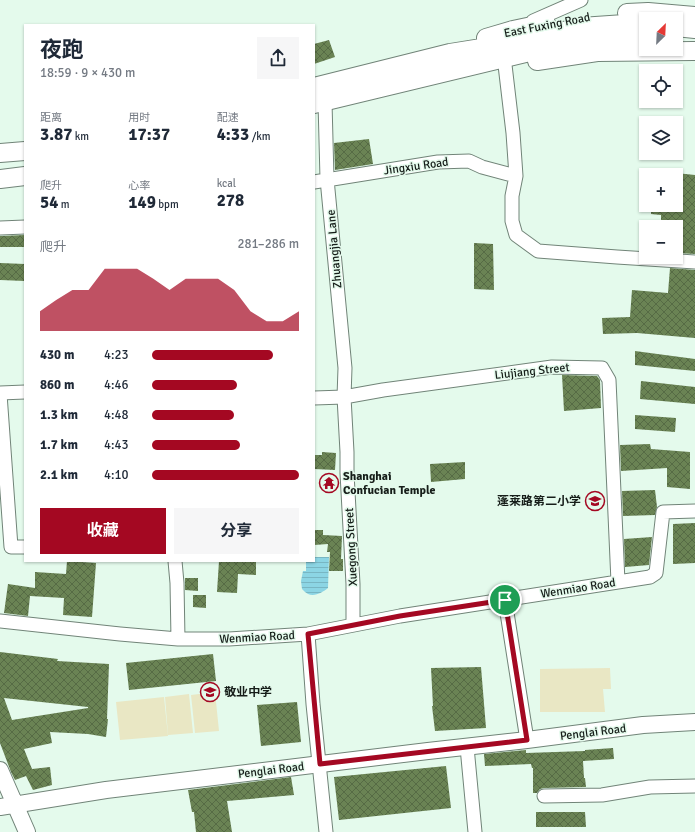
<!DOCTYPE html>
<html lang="zh">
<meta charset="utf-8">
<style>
:root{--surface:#fff;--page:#f6f6f7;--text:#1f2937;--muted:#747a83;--accent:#a40822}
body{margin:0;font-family:Signika,"Noto Sans SC",sans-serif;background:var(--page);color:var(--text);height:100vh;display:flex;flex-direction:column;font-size:15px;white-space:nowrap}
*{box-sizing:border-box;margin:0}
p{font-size:13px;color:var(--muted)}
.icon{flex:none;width:22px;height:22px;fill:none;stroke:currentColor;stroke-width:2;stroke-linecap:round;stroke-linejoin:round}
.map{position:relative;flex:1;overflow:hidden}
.panel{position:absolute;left:24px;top:24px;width:291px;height:538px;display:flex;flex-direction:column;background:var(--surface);border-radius:0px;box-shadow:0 1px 3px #0004}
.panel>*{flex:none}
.needle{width:26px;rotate:24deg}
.fabs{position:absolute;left:639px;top:12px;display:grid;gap:8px}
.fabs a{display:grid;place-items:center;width:44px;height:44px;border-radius:0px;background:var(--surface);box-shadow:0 1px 3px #0004;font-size:20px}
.pin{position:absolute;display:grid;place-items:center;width:34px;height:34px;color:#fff;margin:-17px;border:2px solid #fff;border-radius:50%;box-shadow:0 1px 4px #0007}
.round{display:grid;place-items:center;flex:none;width:42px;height:42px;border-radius:0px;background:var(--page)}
.head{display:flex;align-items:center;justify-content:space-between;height:68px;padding:0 16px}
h1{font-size:22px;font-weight:700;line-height:30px}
.figures{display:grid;grid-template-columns:repeat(3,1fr);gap:6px;height:68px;padding:4px 16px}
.figures div{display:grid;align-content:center}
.figures b{font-size:17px;font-weight:700}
.figures small{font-size:11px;font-weight:400}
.figures p{font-size:11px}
.chart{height:112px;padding:8px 16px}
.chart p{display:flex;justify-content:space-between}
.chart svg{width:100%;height:72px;margin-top:4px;fill:var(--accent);opacity:.7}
.primary-button{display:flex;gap:8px;margin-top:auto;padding:8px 16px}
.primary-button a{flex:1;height:46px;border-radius:0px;background:var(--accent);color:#fff;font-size:16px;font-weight:700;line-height:46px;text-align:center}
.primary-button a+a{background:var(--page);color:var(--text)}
ul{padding:0 16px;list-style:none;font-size:13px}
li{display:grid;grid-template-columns:64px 48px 1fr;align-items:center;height:30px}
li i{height:10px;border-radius:5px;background:var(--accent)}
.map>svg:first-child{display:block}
</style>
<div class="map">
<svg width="695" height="832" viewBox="0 0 695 832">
<defs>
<pattern id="water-rules" width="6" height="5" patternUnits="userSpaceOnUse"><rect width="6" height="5" fill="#8cd5e4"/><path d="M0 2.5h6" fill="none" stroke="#78b6c3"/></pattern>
<pattern id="building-cross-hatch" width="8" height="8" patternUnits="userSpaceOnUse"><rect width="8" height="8" fill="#6a8354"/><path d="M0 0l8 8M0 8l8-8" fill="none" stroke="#566b45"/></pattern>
</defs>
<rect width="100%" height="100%" fill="#e4faec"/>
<path fill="#e9e7c4" d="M610 668 611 689H603L605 712H540V669Z
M215 692 219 731 195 733 191 695Z
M189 694 193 733 168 735 165 697Z
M164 697 168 736 120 740 116 702Z"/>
<path fill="url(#water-rules)" d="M314 557H329L328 588C323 592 315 597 308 594 306 593 304 591 302 589L301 581 303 571H306V561H314Z"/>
<path fill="url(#building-cross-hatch)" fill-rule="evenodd" d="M329 40 335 57 314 64V44Z
M369 139 373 164 335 170 334 143Z
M676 173 695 175V254L676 253V227H661V215L651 214V205H676Z
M25 235V247H0V236Z
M474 243 493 244 494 290 474 289Z
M0 263 25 264V281L0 280Z
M670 268 695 270V338L637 333 603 334 602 318 630 317 632 290 668 293Z
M635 351 695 359V371L635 365Z
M562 375 597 376 600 380 601 408 564 411Z
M641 381 695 387V404L640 399Z
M635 415 676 418 675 432 635 429Z
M650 444 651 449 690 452V489L667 487V468L621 471 620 445Z
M322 452 336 453 335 470 314 469V455H322Z
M465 462V479L431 482 430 464Z
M655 490 657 507 655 515 623 516 622 491Z
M695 523V563L673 564V524Z
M314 530H323V535L342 536 341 559H343V571H329L330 552H327L328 544 314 545Z
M652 537 649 565 625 567 624 539Z
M67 561 96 563 92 617 63 615 64 598 30 596 28 616 4 613 8 584 35 588V572L66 574Z
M219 561H256V575L238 574 237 593 217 592Z
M185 578H198V591L185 590Z
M193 595H206V608L193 607Z
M0 652 58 659 57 661 109 664 107 719H108L106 737 88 734 50 732 52 743 24 749 32 769 50 767 52 785 33 790 26 776 15 780 11 772 0 743ZM4 698 88 707V708L12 720Z
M213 654 216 681 129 690 126 663Z
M481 667 486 728 435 731 432 706H433L431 668Z
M297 702 301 742 261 746 257 705Z
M613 748 614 759 583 761 584 778H585L586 787 544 788 540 789 537 793H533V768H532L531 764 485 766 484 754 526 750V753L585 751V750Z
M446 766 451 808 339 820 334 777Z
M291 777 294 795 227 801 232 832H196L194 812H192L188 790Z
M536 812H585L586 827H536Z"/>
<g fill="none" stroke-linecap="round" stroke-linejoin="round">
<g stroke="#718478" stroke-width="15">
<path id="minor" d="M533 21 581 0
M505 65 513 133 516 176 512 196V221L516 235 538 251 617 257 695 262
M325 102 327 179 345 368 344 397 347 452V473L353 584V625
M314 182 438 162 469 161 482 167 516 176
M0 228 25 227
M0 393 25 392
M0 394 11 547H25
M314 398 344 397 383 390 552 367 602 368 609 380 618 582
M175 561 177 583 178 639
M505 600 527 740
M0 621 120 634 178 639H229L308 634 400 616 650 577 656 573 663 512 695 511
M308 634 313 704 326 832
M467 747 475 832
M544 796 602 795 650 787 695 786"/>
</g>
<g stroke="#718478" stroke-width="18">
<path id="tertiary" d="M0 770 27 832
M0 807 106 790 428 751 527 740 643 725 695 722"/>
</g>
<g stroke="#718478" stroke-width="20">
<path id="secondary" d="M627 13 648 12 695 16
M676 27 695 29
M486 38 513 30 546 23
M537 61 597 52 694 51
M314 87 450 53 512 43 581 27 639 23 646 24
M314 104 559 45 592 39 646 36
M0 153 25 151
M0 179 25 176"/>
</g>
<use href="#minor" stroke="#fff" stroke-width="13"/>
<use href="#tertiary" stroke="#fff" stroke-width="16"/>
<use href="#secondary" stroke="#fff" stroke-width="18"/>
</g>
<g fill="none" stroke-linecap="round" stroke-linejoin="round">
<g stroke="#fff" stroke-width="8">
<path id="route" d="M505 600 527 740 320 764 308 634 400 616Z"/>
</g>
<use href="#route" stroke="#a40822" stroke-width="5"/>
</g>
<defs>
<g id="temple-ring" transform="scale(1)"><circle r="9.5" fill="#e4faec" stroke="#a40822" stroke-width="1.5"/><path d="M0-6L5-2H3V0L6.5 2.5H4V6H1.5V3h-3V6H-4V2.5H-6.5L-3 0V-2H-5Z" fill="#a40822"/></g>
<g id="school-ring" transform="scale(1)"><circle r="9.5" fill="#e4faec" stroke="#a40822" stroke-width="1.5"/><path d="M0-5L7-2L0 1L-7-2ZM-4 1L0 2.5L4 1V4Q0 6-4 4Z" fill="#a40822"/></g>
</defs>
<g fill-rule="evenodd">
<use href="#temple-ring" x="329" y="483"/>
<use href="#school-ring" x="595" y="501"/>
<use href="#school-ring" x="210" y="692"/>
</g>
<g text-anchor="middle" stroke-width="3" stroke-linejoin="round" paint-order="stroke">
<g font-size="12" fill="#161d19" stroke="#e4faec">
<text transform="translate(547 25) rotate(-11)" y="4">East Fuxing Road</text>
<text transform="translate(416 166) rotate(-8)" y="4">Jingxiu Road</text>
<text transform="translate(334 249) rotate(-95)" y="4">Zhuangjia Lane</text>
<text transform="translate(532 371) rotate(-6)" y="4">Liujiang Street</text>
<text transform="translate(351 547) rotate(-93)" y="4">Xuegong Street</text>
<text transform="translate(578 588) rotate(-9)" y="4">Wenmiao Road</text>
<text transform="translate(257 637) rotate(-3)" y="4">Wenmiao Road</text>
<text transform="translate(593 732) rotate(-7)" y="4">Penglai Road</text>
<text transform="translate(271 770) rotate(-7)" y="4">Penglai Road</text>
</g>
<g font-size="12" font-weight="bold" fill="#161d19" stroke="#e4faec" text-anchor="start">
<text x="343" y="480">Shanghai<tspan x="343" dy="14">Confucian Temple</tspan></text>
<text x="581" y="505" text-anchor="end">蓬莱路第二小学</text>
<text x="224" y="696">敬业中学</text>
</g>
</g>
</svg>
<div class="fabs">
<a><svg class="needle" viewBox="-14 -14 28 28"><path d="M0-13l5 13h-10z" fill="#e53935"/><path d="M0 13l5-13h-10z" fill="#747a83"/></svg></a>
<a><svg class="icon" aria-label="locate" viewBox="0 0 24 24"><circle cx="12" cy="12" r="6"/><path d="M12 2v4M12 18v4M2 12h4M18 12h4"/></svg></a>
<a><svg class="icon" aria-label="layers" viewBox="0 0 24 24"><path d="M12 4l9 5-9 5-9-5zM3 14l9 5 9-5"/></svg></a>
<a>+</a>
<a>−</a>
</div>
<div class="pin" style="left:505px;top:600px;background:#1e9e55"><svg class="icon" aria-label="arrive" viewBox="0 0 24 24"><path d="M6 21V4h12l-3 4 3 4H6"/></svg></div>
<section class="panel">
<div class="head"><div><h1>夜跑</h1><p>18:59 · 9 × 430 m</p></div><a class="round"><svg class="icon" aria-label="share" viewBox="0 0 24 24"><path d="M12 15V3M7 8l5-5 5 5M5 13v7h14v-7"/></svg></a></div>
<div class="figures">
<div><p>距离</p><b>3.87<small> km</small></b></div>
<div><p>用时</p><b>17:37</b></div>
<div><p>配速</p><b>4:33<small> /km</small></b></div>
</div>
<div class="figures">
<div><p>爬升</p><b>54<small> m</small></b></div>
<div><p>心率</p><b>149<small> bpm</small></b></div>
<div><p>kcal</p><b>278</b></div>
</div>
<div class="chart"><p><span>爬升</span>281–286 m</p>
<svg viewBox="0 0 160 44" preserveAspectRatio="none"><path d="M0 44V32L10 25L20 19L30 19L40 6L50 6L60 6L70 12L80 19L90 12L100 12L110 12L120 19L130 32L140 38L150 38L160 32V44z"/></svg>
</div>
<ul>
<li><b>430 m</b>4:23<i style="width:82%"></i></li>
<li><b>860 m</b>4:46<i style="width:58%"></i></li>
<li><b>1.3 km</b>4:48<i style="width:56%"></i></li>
<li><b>1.7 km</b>4:43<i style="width:60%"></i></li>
<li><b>2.1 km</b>4:10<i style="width:100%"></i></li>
</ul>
<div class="primary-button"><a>收藏</a><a>分享</a></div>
</section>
</div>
